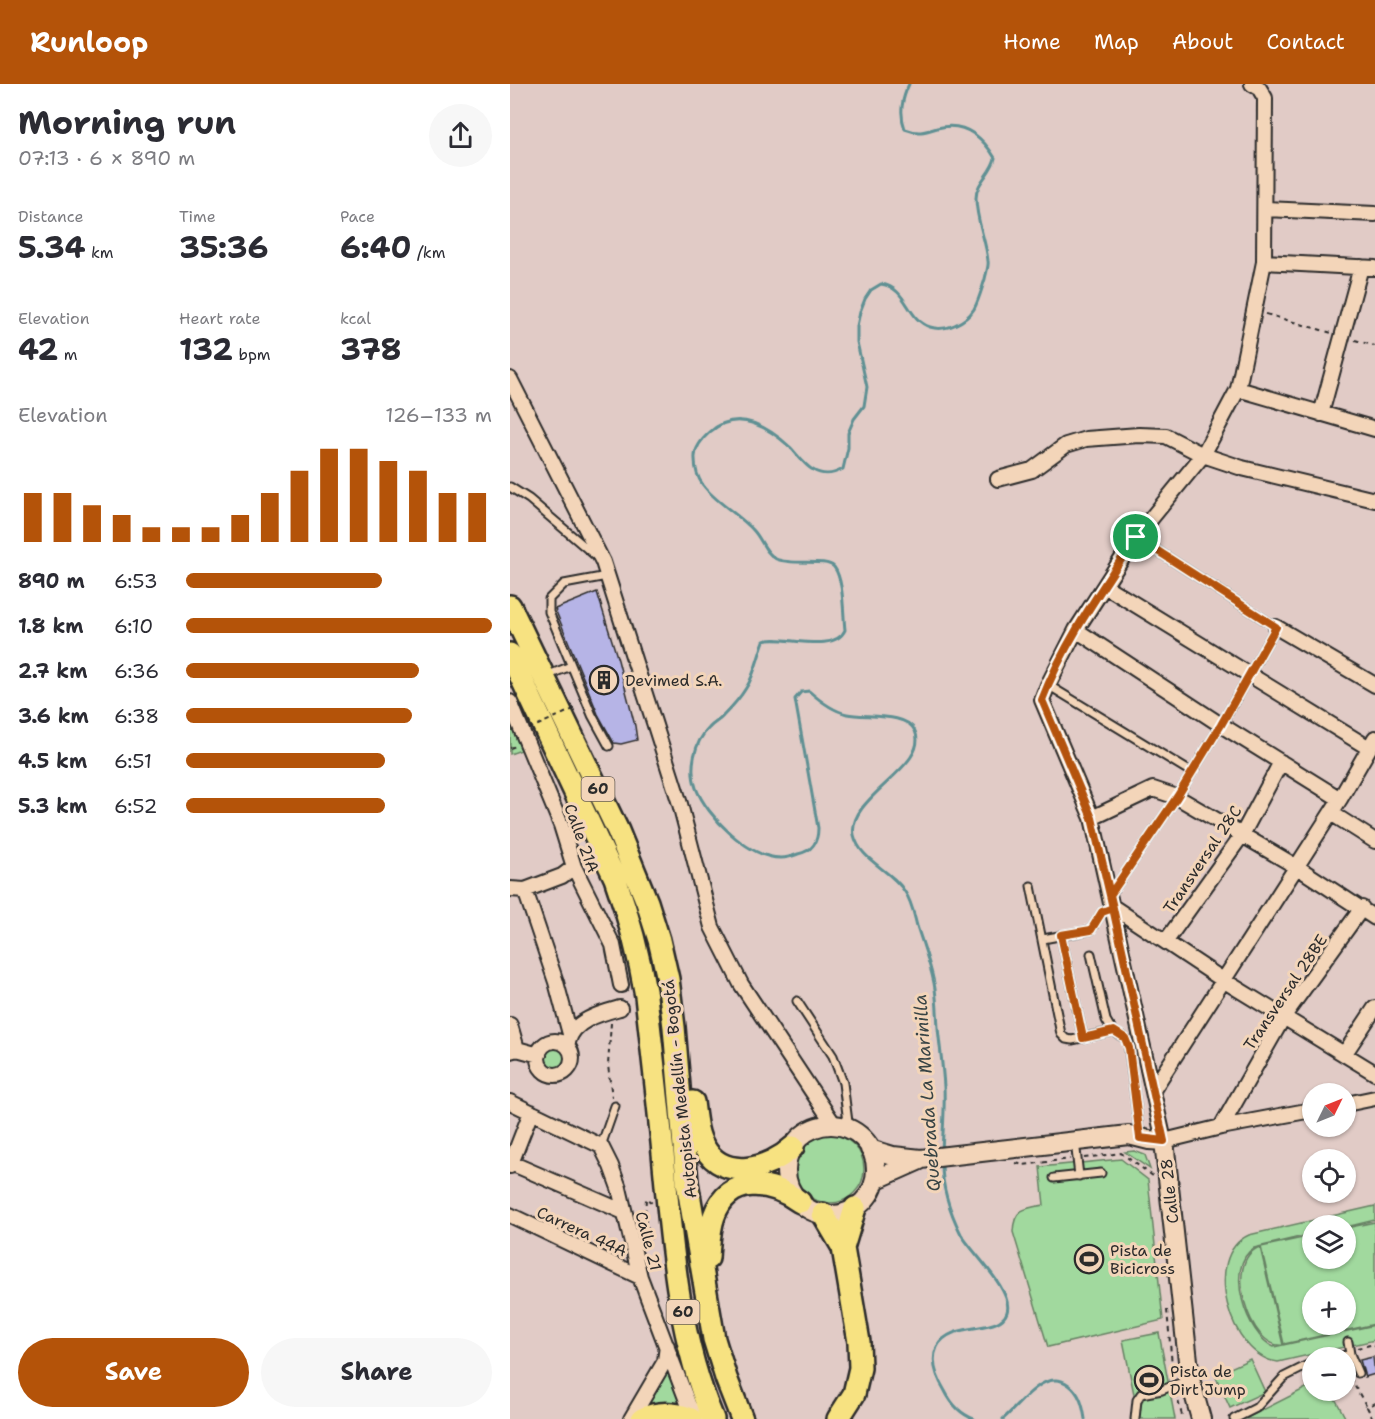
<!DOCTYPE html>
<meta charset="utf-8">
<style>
:root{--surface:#fff;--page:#f7f7f7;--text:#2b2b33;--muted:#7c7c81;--accent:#b45309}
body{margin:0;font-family:"Shantell Sans",sans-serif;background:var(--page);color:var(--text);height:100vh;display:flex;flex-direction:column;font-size:22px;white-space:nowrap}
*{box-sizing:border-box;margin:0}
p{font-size:20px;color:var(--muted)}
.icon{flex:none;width:33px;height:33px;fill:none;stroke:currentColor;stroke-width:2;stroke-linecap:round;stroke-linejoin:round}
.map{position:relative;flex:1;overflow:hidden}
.details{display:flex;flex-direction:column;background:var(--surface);width:510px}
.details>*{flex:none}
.needle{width:39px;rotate:47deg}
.controls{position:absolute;left:792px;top:999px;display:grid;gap:12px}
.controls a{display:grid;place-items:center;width:54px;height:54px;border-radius:50%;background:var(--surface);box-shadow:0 2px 4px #0004;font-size:30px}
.pin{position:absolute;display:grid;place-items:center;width:51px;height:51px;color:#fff;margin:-26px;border:3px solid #fff;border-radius:50%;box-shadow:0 2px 6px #0007}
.round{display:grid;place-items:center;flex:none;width:63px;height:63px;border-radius:32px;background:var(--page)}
.overview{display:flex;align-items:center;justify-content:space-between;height:102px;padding:0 18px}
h1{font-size:33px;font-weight:700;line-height:45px}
.metrics{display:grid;grid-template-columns:repeat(3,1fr);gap:9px;height:102px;padding:6px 18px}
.metrics div{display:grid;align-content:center}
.metrics b{font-size:30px;font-weight:700}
.metrics small{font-size:16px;font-weight:400}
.metrics p{font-size:16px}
.chart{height:168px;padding:12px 18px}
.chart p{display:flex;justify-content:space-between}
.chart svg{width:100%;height:108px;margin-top:6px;stroke:var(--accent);stroke-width:6}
.button{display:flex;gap:12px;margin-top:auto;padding:12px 18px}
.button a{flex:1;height:69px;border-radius:36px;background:var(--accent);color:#fff;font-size:24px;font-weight:700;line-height:69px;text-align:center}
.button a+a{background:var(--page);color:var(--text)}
ul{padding:0 18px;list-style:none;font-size:20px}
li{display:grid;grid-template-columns:96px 72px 1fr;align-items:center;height:45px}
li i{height:15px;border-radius:8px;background:var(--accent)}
header{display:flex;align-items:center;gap:36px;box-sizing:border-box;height:84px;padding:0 30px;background:var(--accent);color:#fff}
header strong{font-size:28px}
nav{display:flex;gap:33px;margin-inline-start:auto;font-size:21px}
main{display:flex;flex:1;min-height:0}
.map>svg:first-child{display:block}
</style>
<header>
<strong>Runloop</strong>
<nav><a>Home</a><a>Map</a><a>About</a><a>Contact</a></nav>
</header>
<main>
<section class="details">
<div class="overview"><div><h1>Morning run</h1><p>07:13 · 6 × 890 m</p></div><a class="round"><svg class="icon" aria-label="share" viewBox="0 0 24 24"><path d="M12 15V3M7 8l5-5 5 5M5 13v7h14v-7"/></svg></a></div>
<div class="metrics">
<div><p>Distance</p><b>5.34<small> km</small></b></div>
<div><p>Time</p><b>35:36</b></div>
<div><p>Pace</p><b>6:40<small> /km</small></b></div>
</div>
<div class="metrics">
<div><p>Elevation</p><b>42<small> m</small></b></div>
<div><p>Heart rate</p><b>132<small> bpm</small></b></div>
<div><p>kcal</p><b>378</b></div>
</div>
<div class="chart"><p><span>Elevation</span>126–133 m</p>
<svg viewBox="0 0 160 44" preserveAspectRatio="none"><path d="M5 44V24M15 44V24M25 44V29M35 44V33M45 44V38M55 44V38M65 44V38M75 44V33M85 44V24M95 44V15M105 44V6M115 44V6M125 44V11M135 44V15M145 44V24M155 44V24"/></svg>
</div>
<ul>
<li><b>890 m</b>6:53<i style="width:64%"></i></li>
<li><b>1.8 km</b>6:10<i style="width:100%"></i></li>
<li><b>2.7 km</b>6:36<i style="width:76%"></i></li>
<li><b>3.6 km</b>6:38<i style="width:74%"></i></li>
<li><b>4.5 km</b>6:51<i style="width:65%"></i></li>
<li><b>5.3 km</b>6:52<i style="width:65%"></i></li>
</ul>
<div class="button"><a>Save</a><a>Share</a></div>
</section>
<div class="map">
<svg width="865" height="1335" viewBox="0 0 865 1335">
<rect width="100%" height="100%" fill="#e1cbc6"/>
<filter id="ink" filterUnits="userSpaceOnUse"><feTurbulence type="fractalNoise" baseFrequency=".0167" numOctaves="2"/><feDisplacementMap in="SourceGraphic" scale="12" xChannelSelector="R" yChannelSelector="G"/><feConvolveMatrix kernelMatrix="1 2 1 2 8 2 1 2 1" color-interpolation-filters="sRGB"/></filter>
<g filter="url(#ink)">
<path fill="#a1d99e" stroke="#668264" stroke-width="1.5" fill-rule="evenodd" d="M0 639 11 666 0 670Z
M34 973a11 11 0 1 1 22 0a11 11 0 1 1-22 0Z
M286 1085a34 34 0 1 1 68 0a34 34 0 1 1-68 0Z
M624 1067 635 1071 640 1085 615 1068Z
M611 1075 638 1096 653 1236 538 1263 503 1148C504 1125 514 1124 534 1121L530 1083Z
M865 1122V1136L836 1143 802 1142V1150L744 1164C714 1182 736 1251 764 1263L865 1241V1256L768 1278C720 1273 691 1172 739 1151Z
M865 1138V1240L774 1260 751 1163 802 1152V1174H836V1144ZM802 1208H836V1240H802Z
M750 1163 773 1261C740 1266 712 1176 750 1163Z
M649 1249 665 1335H629L613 1256Z
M740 1275 755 1308 720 1324 705 1291Z
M160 1285 174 1321 133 1323Z
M802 1301V1306L821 1307 836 1335H735Z"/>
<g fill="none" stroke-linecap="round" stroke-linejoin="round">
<path stroke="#5f9093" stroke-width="3" d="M399 0C392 15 389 29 395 45 408 50 414 48 427 44 453 37 472 52 485 74 482 89 466 98 466 114 466 136 476 156 478 177 479 182 476 189 475 195 472 204 469 216 464 225 456 238 436 248 420 243 396 235 398 204 371 200L361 206 355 215 350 228 347 242V258L357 303 354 322 344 335 338 349V364L333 385C322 391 313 392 303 386 294 381 287 370 280 363 257 342 227 324 200 348 192 355 184 364 185 375 185 384 187 393 193 401 205 418 229 430 244 447 252 456 255 469 266 475 282 482 316 474 324 483 334 496 333 529 335 546 324 571 270 550 254 557 248 572 245 591 236 604 230 614 221 624 213 632 209 637 203 639 199 644 184 658 179 685 186 704 197 732 238 774 271 774 276 774 283 772 288 770 303 767 308 758 308 744L285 615 291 608 299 607C309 616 324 627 337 630 355 634 397 628 405 647 421 682 336 713 344 751 350 777 382 786 395 808 402 818 404 831 407 842 413 861 420 879 424 899 427 914 427 929 428 944 430 964 433 984 434 1003 435 1024 433 1046 432 1067
M432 1080C432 1105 440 1128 451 1150 461 1168 504 1207 497 1228 490 1251 440 1236 427 1263 420 1278 427 1294 435 1307 441 1319 450 1330 464 1335
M493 1335C510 1321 535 1282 559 1301 570 1309 573 1322 575 1335"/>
</g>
<path fill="#b6b4e6" stroke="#2b2b2b" stroke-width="1.5" d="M87 508 108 576 125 642 127 656 111 660 104 659 88 630 45 525Z
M863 1273 865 1290 855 1293 850 1276Z"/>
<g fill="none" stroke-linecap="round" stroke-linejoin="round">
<g stroke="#2b2b2b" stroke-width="11">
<path id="service" d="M0 403 19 415 87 473
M97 492 54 500 39 515V528L82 631 99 662
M36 592 61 582
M538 601 681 688
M521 802 551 950 556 955 562 956 604 947
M600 811 667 713 711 641 766 543 626 453
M551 851 573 954
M533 855 581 846 592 828 603 823
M581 870 596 936C600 945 606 950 615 954L618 958 630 1053
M287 917 323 972 333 999 339 1046
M565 1057 569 1092
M91 1062 105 1022
M544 1094 591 1089
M838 1258 840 1270
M822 1274 840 1270 848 1289
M625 1335 627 1316 631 1310 652 1306 680 1295
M724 1335 746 1324 774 1293 802 1279"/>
</g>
<g stroke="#2b2b2b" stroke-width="18">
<path id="minor" d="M742 0 749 4 755 14 754 178 728 305 693 371 732 384 865 416
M756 125 865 130
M754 178 865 184
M0 295 93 478 170 720 202 843 231 900 325 1042
M728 305 865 345
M811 330 851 183
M488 395 522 386 556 361 576 355 629 351 656 352 693 371 626 453 566 546 538 601 532 616 582 734 654 1057 711 1043 802 1026
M595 502 859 664
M766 543 865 601
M566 546 711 641 830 715
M0 618 51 741 64 783 103 861 111 901
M821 729 865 757
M582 734 643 705 667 713 787 783 865 834
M0 805 15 806 52 792 64 783
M15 806 46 898 60 950
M603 823 713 896 865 989
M656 857 732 751 771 678
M0 941 7 965
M28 974a17 17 0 1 1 34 0a17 17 0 1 1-34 0Z
M58 958C63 936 92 929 110 924
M0 967 7 965 29 971
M835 969 865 924
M643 1006 830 715 865 654
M0 1018 91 1062 101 1082 109 1104 130 1193 179 1322 190 1335
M836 1020 865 1014
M711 1043 774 932 852 824
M1 1079 114 1128
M0 1082 21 1028
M0 1131 130 1193
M121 1335 155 1277 157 1262"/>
</g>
<g stroke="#2b2b2b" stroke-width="22">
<path id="secondary" d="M276 1086a45 45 0 1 1 90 0a45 45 0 1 1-90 0Z
M360 1065 383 1072 411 1075 619 1051 639 1056 654 1057 680 1295 691 1335
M365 1096 410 1076"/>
</g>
<g stroke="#2b2b2b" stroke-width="26">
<path id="trunk" d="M0 522 108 747 137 818 149 856 158 895 164 943 177 1098 204 1255 216 1294 232 1335
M0 570 105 794C119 833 129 871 136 912 142 968 149 1024 154 1080 162 1166 169 1255 203 1335
M183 1018C185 1033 186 1050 194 1063 214 1098 259 1085 283 1063
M313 1130 333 1164 349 1258 350 1284 344 1310 328 1335
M333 1164 345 1124
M198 1174C199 1160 199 1145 204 1132 219 1090 261 1097 290 1118
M132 1335C149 1327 164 1328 181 1335"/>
</g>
<path stroke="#2b2b2b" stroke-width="2" stroke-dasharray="4.5 4.5" stroke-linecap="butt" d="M756 230 822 249
M845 256 865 262
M0 664 6 662
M101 939 98 981 102 1014
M574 1074 611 1069 643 1092
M506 1079 513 1081 560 1075
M134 1159 141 1157 135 1134 136 1114 142 1119
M657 1226 663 1292
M847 1264 864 1260 865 1263
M840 1294 857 1323
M666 1309 673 1335
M863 1335 857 1323 865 1319"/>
<use href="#service" stroke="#f3d5b9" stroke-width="7"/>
<use href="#minor" stroke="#f3d5b9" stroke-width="14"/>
<use href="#secondary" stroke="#f3d5b9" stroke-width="18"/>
<use href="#trunk" stroke="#f7e281" stroke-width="21"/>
<path stroke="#2b2b2b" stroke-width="2" stroke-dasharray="4.5 4.5" stroke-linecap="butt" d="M19 645 66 624"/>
</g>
</g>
<g fill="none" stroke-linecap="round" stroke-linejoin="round" filter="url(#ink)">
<g stroke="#fff" stroke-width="12">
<path id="route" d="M626 453C592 505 554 558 532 616L582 734 600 811 603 824 654 1057 630 1054 619 964 615 954 604 947 573 954 551 851 581 846 592 828 603 824 600 811 667 713 711 641 766 543 626 453"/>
</g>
<use href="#route" stroke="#b45309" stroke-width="8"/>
</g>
<defs>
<g id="building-ring" transform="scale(1.5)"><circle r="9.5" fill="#f3d5b9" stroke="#2b2b2b" stroke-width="1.5"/><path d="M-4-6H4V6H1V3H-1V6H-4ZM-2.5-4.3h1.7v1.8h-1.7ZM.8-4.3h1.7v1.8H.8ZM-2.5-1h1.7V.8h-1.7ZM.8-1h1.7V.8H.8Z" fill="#2b2b2b"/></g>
<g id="stadium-ring" transform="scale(1.5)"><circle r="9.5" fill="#f3d5b9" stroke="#2b2b2b" stroke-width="1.5"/><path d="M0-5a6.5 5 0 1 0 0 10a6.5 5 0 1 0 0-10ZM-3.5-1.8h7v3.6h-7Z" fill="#2b2b2b"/></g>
</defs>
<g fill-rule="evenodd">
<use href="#building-ring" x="94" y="596"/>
<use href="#stadium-ring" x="579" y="1175"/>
<use href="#stadium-ring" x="639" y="1296"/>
</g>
<g text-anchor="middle" stroke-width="6" stroke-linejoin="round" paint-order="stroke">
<g fill="#f3d5b9" stroke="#675e56" stroke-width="1.5">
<rect x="71.5" y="693" width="33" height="24" rx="4.5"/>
<rect x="156.5" y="1216" width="33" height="24" rx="4.5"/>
</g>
<g font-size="15" font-weight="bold" fill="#2b2b2b">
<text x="88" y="710">60</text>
<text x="173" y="1233">60</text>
</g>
<g font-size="16" fill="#2b2b2b" stroke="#f3d5b9" text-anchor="start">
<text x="115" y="602">Devimed S.A.</text>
<text x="600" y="1172">Pista de<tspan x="600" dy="18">Bicicross</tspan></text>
<text x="660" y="1293">Pista de<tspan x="660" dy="18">Dirt Jump</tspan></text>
</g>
<g font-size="16" fill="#2b2b2b" stroke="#f3d5b9">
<text transform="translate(72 754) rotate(70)" y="6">Calle 21A</text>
<text transform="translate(692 775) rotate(-56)" y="6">Transversal 28C</text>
<text transform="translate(775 908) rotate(-56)" y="6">Transversal 28BE</text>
<text transform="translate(169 1005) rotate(-96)" y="6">Autopista Medellín - Bogotá</text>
<text transform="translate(659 1107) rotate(-96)" y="6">Calle 28</text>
<text transform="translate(72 1147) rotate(25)" y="6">Carrera 44A</text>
<text transform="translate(139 1157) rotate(75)" y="6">Calle 21</text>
</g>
<g font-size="18" font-style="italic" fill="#384445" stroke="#f3d5b9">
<text transform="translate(417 1009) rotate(-94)" y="6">Quebrada La Marinilla</text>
</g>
</g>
</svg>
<div class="controls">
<a><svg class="needle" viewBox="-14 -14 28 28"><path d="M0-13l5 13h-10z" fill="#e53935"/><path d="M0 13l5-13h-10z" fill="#7c7c81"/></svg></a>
<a><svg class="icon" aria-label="locate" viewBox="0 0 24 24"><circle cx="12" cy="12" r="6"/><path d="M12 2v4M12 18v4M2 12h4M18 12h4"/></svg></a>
<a><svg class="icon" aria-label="layers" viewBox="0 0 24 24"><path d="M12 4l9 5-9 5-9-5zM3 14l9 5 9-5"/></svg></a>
<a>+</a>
<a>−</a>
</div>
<div class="pin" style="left:626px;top:453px;background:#1e9e55"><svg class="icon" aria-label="arrive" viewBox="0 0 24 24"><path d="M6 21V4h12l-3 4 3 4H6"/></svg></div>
</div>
</main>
